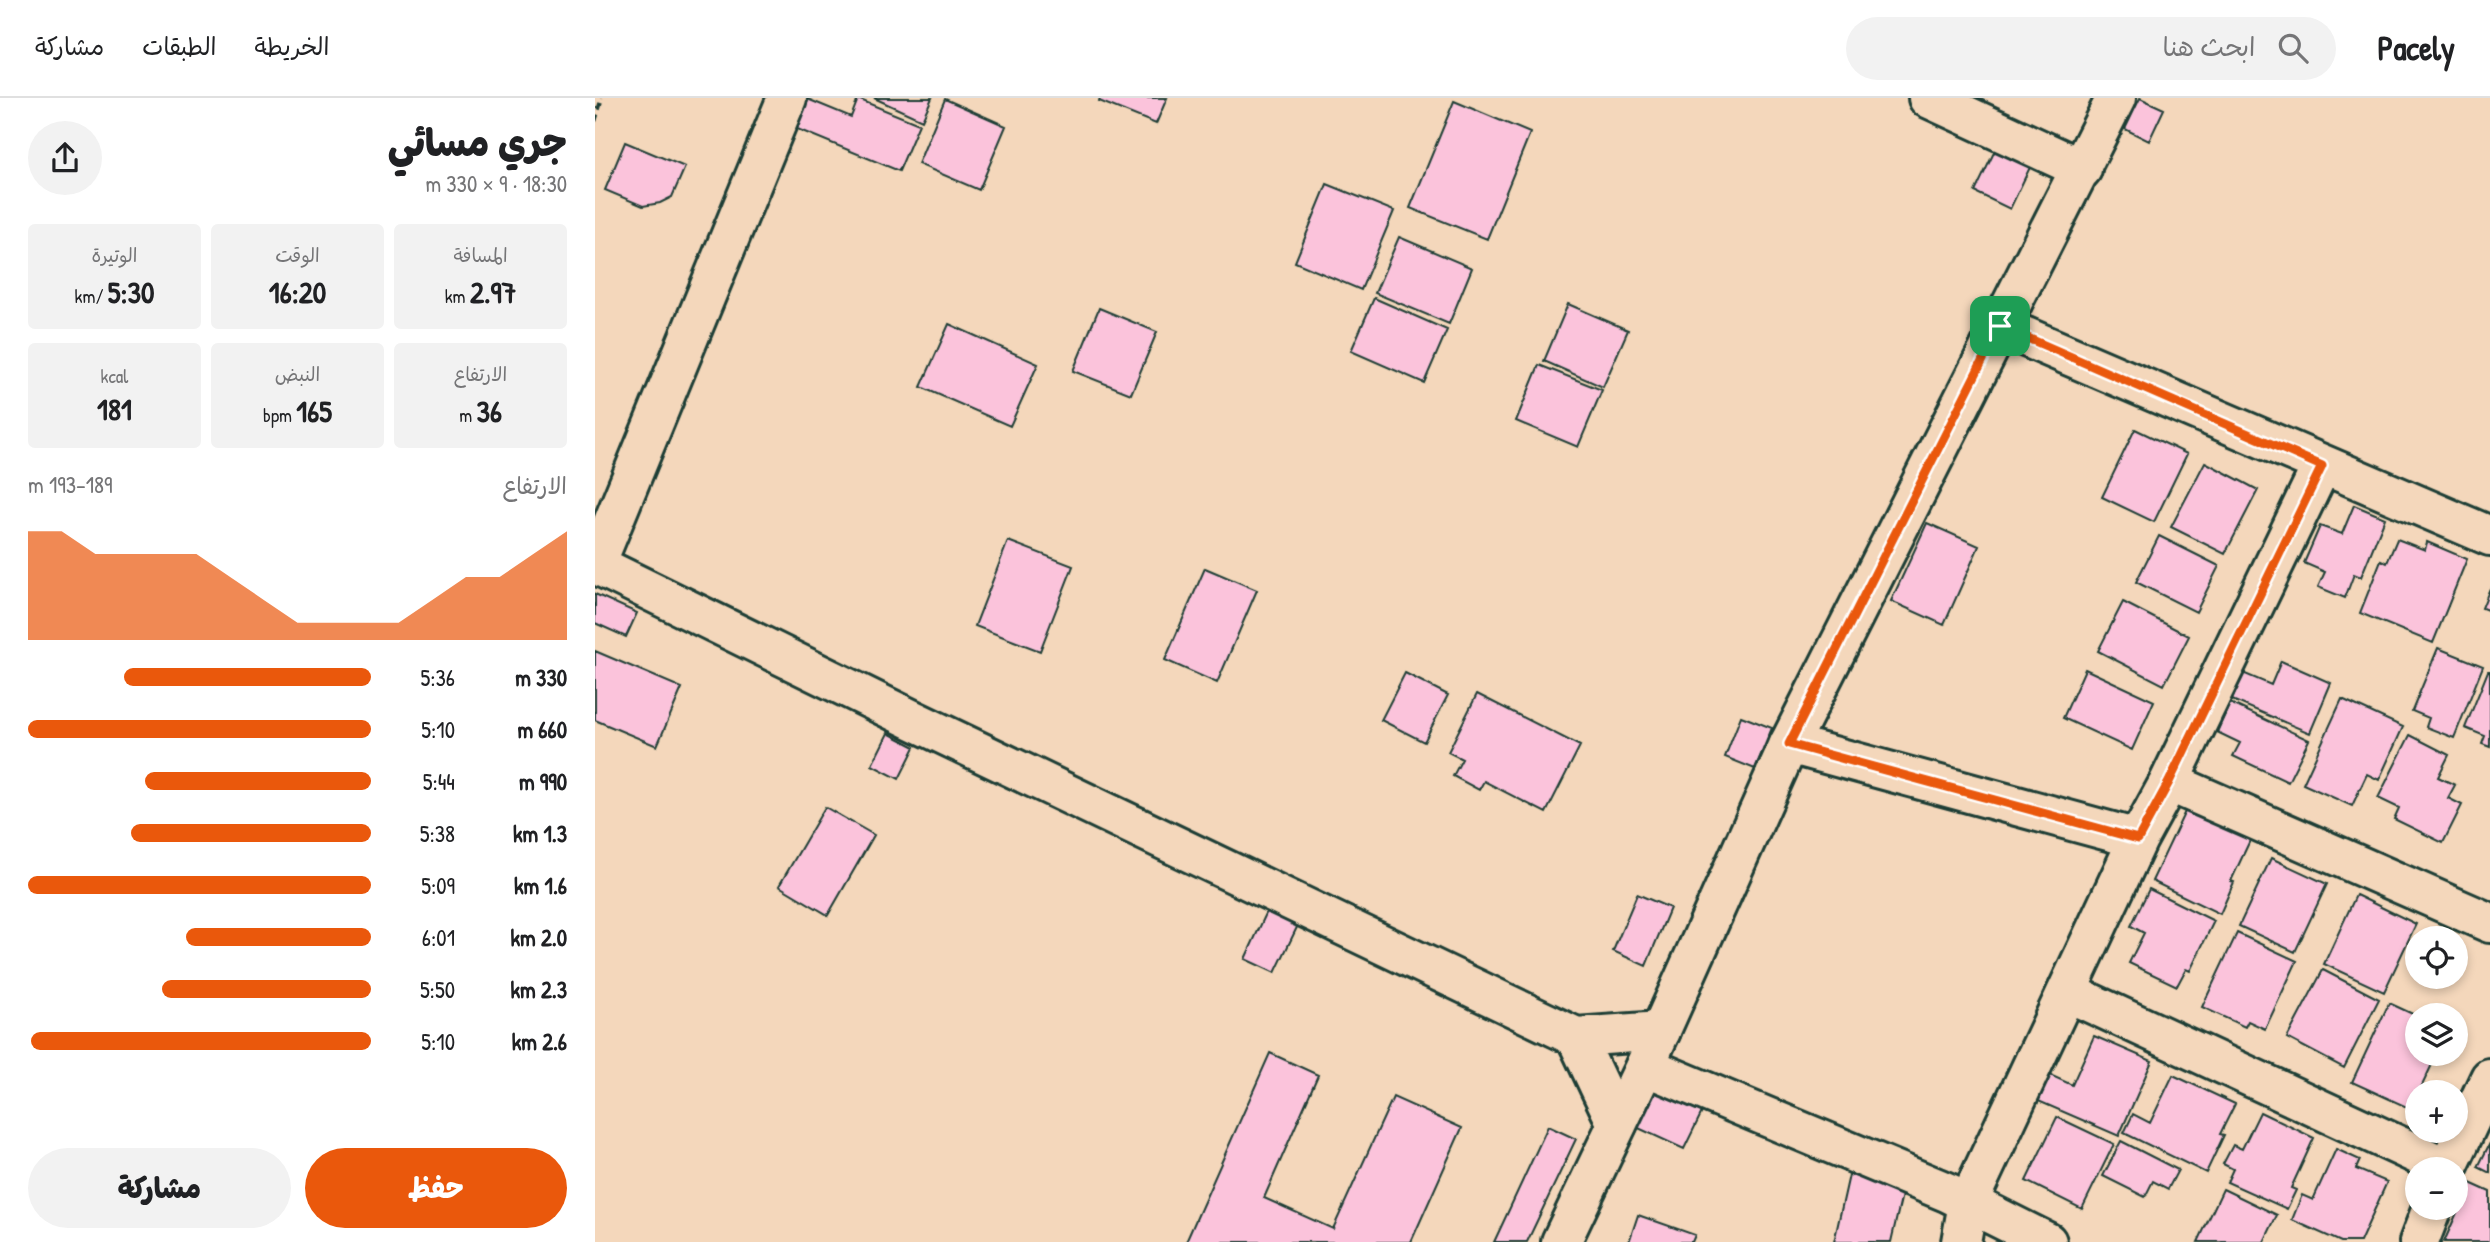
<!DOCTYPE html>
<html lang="ar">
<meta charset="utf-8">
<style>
:root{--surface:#fff;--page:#f2f2f2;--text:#202124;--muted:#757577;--line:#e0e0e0;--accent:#ea580c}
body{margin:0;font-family:"Patrick Hand","Playpen Sans Arabic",sans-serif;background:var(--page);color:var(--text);direction:rtl;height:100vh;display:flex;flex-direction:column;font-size:26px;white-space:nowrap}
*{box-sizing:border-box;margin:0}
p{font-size:23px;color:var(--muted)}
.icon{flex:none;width:38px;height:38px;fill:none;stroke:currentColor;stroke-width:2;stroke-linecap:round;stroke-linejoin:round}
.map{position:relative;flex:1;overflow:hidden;direction:ltr}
.drawer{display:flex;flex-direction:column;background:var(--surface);width:595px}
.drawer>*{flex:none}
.controls{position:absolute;left:1810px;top:828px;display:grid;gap:14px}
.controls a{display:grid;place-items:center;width:63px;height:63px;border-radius:50%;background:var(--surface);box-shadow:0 4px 10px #0003;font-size:35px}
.pin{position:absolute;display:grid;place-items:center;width:60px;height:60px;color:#fff;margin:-30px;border-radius:14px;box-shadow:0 4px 10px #0006}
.round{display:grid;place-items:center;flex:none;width:74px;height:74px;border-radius:37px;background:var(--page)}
.headline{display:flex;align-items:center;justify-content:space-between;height:119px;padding:0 28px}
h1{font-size:38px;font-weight:800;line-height:52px}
.stats{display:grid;grid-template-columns:repeat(3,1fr);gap:10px;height:119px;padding:7px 28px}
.stats div{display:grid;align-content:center;border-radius:7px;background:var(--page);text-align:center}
.stats b{font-size:30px;font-weight:800}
.stats small{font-size:19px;font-weight:400}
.stats p{font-size:19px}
.chart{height:196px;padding:14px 28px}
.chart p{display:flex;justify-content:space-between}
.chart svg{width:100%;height:126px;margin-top:7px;fill:var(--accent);opacity:.7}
.action{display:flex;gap:14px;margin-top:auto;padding:14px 28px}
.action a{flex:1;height:80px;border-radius:42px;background:var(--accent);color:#fff;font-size:28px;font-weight:800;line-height:80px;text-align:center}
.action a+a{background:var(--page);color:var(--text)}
ul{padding:0 28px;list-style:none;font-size:23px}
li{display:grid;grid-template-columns:112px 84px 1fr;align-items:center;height:52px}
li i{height:18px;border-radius:9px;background:var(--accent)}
header{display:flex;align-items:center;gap:42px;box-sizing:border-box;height:98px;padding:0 35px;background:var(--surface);border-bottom:2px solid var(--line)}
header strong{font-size:33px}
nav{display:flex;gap:38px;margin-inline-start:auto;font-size:24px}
.search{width:490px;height:63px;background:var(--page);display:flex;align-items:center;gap:18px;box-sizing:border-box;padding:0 24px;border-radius:38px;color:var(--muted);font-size:26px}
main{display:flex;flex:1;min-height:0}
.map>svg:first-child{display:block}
</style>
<header>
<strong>Pacely</strong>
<div class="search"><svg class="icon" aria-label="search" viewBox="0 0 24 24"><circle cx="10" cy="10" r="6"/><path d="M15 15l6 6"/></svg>ابحث هنا</div>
<nav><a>الخريطة</a><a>الطبقات</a><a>مشاركة</a></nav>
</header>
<main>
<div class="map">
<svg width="1895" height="1144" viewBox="0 0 1895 1144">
<rect width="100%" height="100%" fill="#f4d7bb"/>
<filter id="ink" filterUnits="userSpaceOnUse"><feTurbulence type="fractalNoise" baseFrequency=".0143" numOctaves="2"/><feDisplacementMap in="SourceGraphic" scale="14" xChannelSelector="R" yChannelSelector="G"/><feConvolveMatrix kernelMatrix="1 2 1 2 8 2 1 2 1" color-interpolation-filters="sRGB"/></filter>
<g filter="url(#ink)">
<path fill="#fbc3db" stroke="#1f3d34" stroke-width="2" d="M210 0 256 19 263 1 324 26 304 73 195 28Z
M279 0H337L327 22Z
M505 0H572L561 26 504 3Z
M1545 0 1569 11 1554 43 1530 31Z
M350 1 411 28 384 92 323 66Z
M859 3 935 35 892 141 815 110Z
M30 44 90 69 77 99 65 105 48 108 10 92Z
M1403 46 1438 63 1415 111 1380 94Z
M732 86 799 113 766 192 700 164Z
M804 139 877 170 854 226 780 195Z
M779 200 852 232 829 285 756 253Z
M973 206 1033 232 1008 289 949 263Z
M504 210 562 234 536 296 478 273Z
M354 226 443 266 415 328 326 289Z
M944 267 1007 292 983 349 921 323Z
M1540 331 1592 356 1559 424 1507 399Z
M1610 364 1663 392 1630 456 1576 429Z
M1759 407 1790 420 1766 479 1759 476 1750 500 1723 489 1730 474 1709 465 1725 428 1747 436Z
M1332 425 1384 448 1349 527 1296 503Z
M1564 438 1624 468 1601 514 1541 484Z
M1802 441 1830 452 1832 444 1872 461 1838 545 1765 515 1786 462 1792 465Z
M413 443 478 468 445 553 380 528Z
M610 470 662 492 622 585 570 562Z
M1895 490V513L1887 510Z
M0 496 42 515 31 539 0 525Z
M1528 504 1594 538 1569 587 1503 553Z
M1843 550 1888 568 1859 640 1831 629 1834 620 1817 613Z
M0 553 87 590 62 648 0 622Z
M1686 563 1736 585 1715 635 1637 602 1648 575 1676 587Z
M1490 571 1559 603 1537 652 1468 620Z
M1893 573H1895V649L1887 646 1890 638 1870 630Z
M810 575 853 597 829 644 786 622Z
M882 596 985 648 951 715 889 683 884 692 858 678 867 661 853 654Z
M1747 601 1808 629 1784 682 1772 676 1757 708 1708 686Z
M1635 605 1714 642 1693 684 1638 658 1645 645 1622 634Z
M1146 618 1177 630 1160 671 1130 659Z
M293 635 320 649 304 681 277 667Z
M1815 637 1854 657 1843 679 1860 687 1853 700 1867 707 1848 745 1799 721 1804 710 1783 700Z
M1594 705 1658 736 1636 783 1639 784 1625 816 1557 783Z
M230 709 279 737 233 817 184 788Z
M1676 760 1732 786 1700 854 1644 828Z
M1554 791 1619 823 1595 873 1591 871 1582 888 1534 865 1549 835 1536 828Z
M1042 796 1075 810 1051 868 1018 853Z
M1761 797 1821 826 1789 894 1729 866Z
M674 809 705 823 680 875 650 861Z
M1642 835 1702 863 1670 931 1653 923 1650 929 1607 909Z
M1728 872 1784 901 1749 970 1692 940Z
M1794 905 1822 918V956H1842L1824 994H1822L1816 1011 1757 984Z
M1499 938 1557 963 1524 1038 1441 1002 1453 976 1477 987Z
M675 955 723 977 669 1100 738 1131 798 999 867 1030 816 1144H591Z
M1578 977 1640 1006 1625 1036 1629 1037 1611 1075 1529 1035 1538 1016 1555 1025Z
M1060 983 1110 1008 1089 1051 1039 1028Z
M1665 1014 1719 1040 1696 1090 1701 1092 1692 1111 1632 1084 1638 1071 1628 1066 1638 1047 1647 1051Z
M1462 1019 1519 1046 1487 1111 1431 1083Z
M953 1028 981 1041 932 1144H899Z
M1526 1043 1583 1072 1573 1091 1558 1083 1550 1099 1508 1078Z
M1895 1045V1075L1883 1069Z
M1741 1051 1765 1062 1761 1071 1792 1084 1765 1144H1746L1697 1122 1707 1097 1718 1102Z
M1254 1077 1309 1088 1296 1144H1239Z
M1875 1085 1895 1094V1144H1849Z
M1628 1091 1682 1117 1669 1144H1603Z
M1043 1117 1100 1137 1097 1144H1034Z"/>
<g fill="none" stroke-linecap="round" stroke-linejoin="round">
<g stroke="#1f3d34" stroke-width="44">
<path id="minor" d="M1333 0 1487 71
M1405 228 1895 438
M0 466 316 621 981 939 1066 933
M1 466 192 0
M1194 646 1543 741
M1574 684 1895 825
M1472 894 1852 1070
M981 939 1022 1026
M1050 968 1354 1095 1452 1144
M1852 1071 1895 980
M1366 1144 1373 1105 1543 741 1574 684 1727 367
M1824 1144 1837 1110"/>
</g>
<g stroke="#1f3d34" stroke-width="44">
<path id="major" d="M966 1144 1050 968 1194 646 1521 0"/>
</g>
<path stroke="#1f3d34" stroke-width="4.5" stroke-dasharray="7 5" stroke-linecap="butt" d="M0 23 7 0"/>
<use href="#minor" stroke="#f4d7bb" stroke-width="38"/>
<use href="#major" stroke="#f4d7bb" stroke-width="38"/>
</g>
</g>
<g fill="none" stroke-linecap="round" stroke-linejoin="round" filter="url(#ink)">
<g stroke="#fff" stroke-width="14">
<path id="route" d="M1405 228 1727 368 1574 684 1543 741 1194 646Z"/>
</g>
<use href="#route" stroke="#ea580c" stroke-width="9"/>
</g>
</svg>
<div class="controls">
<a><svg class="icon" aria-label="locate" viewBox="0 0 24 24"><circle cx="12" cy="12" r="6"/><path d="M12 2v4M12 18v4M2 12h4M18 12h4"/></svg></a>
<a><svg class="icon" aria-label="layers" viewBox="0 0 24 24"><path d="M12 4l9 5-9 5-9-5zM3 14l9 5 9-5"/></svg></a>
<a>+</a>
<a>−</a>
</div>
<div class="pin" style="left:1405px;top:228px;background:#1e9e55"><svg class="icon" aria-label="arrive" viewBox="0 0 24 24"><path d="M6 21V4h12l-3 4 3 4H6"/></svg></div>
</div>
<section class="drawer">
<div class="headline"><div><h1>جري مسائي</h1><p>18:30 · 9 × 330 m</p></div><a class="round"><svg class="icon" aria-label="share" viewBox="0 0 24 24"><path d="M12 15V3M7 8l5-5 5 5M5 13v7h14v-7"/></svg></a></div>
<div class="stats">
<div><p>المسافة</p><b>2.97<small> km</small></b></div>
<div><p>الوقت</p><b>16:20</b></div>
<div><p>الوتيرة</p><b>5:30<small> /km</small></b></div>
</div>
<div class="stats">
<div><p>الارتفاع</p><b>36<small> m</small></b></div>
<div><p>النبض</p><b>165<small> bpm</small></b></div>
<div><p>kcal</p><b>181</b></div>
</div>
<div class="chart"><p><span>الارتفاع</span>189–193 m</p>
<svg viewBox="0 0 160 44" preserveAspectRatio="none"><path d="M0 44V6L10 6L20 14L30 14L40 14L50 14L60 22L70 30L80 38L90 38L100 38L110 38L120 30L130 22L140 22L150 14L160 6V44z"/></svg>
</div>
<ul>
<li><b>330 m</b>5:36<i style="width:72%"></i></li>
<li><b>660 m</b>5:10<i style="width:100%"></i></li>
<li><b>990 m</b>5:44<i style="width:66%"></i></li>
<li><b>1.3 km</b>5:38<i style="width:70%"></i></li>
<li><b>1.6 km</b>5:09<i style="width:100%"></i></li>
<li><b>2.0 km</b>6:01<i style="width:54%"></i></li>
<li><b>2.3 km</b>5:50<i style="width:61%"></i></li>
<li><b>2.6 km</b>5:10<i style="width:99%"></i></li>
</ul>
<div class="action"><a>حفظ</a><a>مشاركة</a></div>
</section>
</main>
